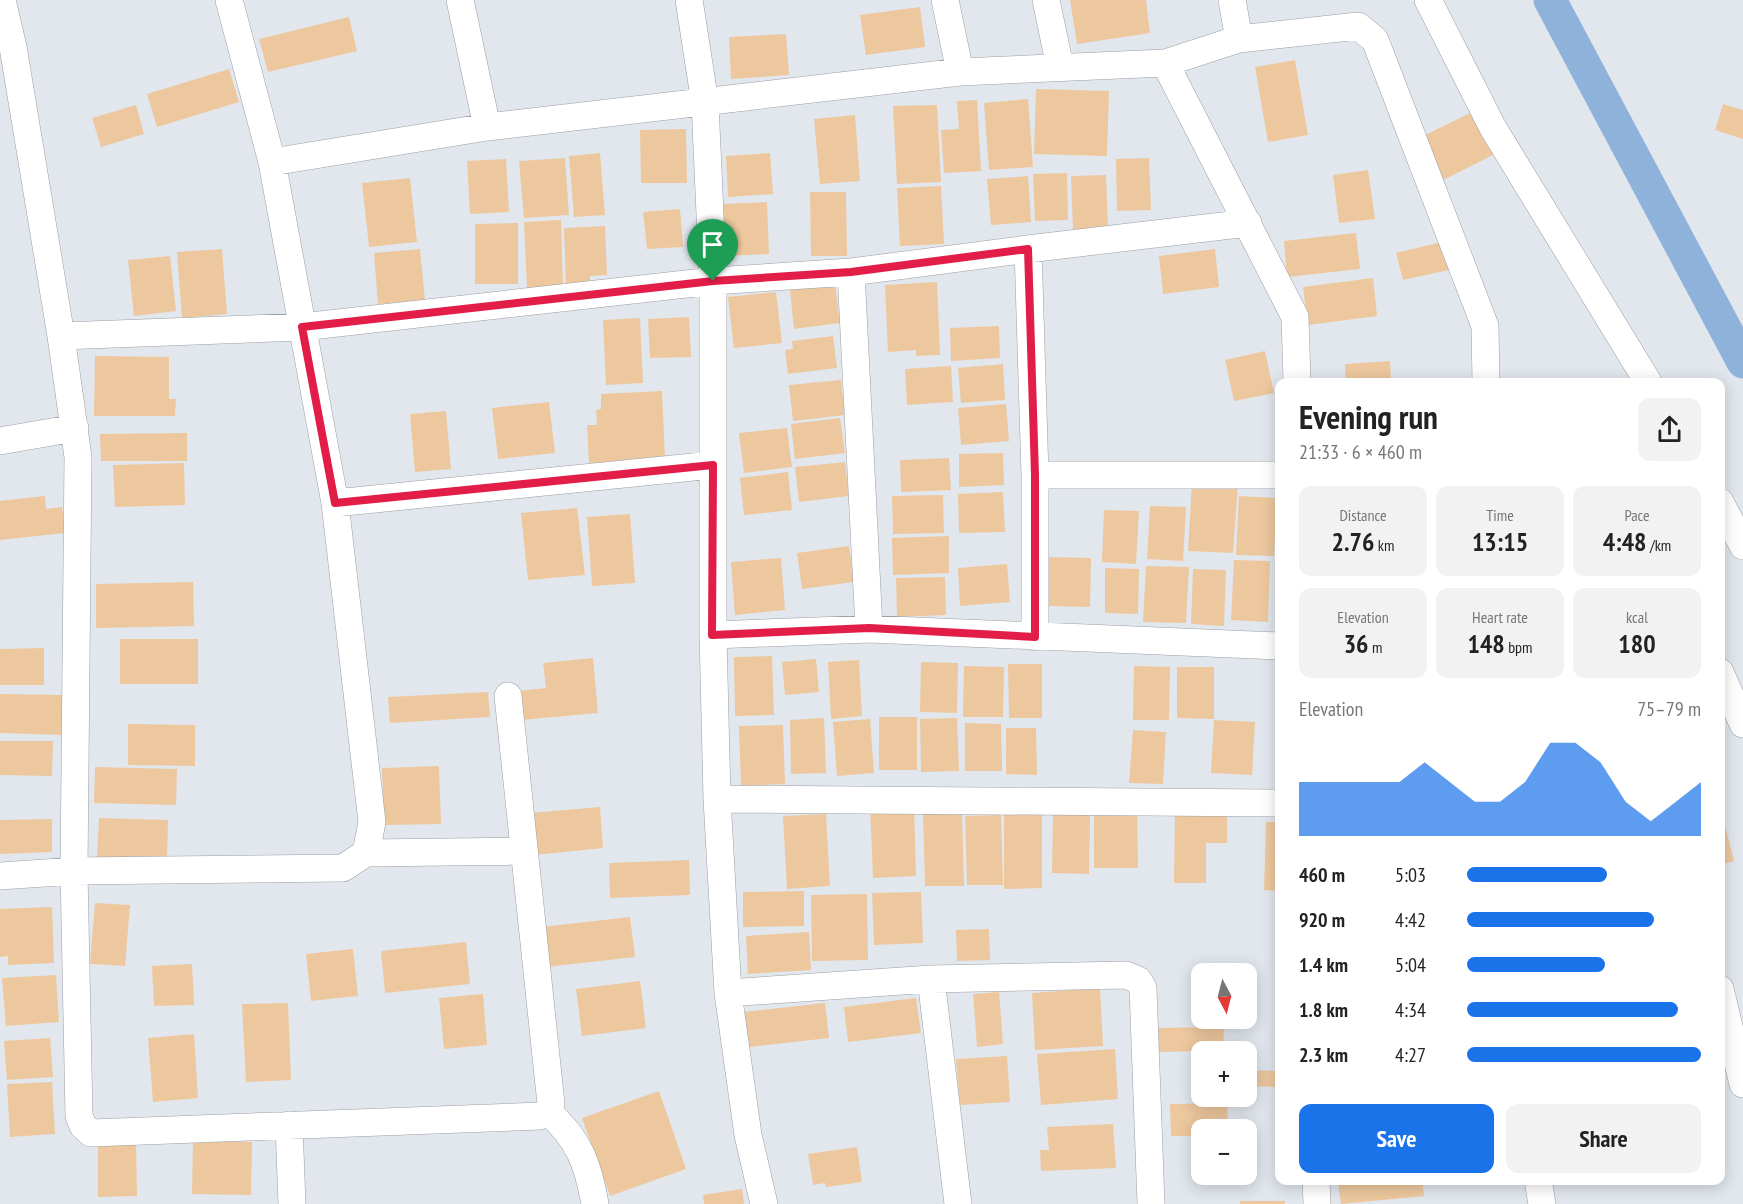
<!DOCTYPE html>
<meta charset="utf-8">
<style>
:root{--surface:#fff;--page:#f2f2f2;--text:#222;--muted:#767676;--accent:#1a73e8}
body{margin:0;font-family:"PT Sans Narrow",sans-serif;background:var(--page);color:var(--text);height:100vh;display:flex;flex-direction:column;font-size:22px;white-space:nowrap}
*{box-sizing:border-box;margin:0}
p{font-size:20px;color:var(--muted)}
.icon{flex:none;width:33px;height:33px;fill:none;stroke:currentColor;stroke-width:2;stroke-linecap:round;stroke-linejoin:round}
.map{position:relative;flex:1;overflow:hidden}
.drawer{position:absolute;left:1275px;top:378px;width:450px;height:807px;display:flex;flex-direction:column;background:var(--surface);border-radius:12px;box-shadow:0 3px 15px #0003}
.drawer>*{flex:none}
.needle{width:39px;rotate:173deg}
.tools{position:absolute;left:1191px;top:963px;display:grid;gap:12px}
.tools a{display:grid;place-items:center;width:66px;height:66px;border-radius:12px;background:var(--surface);box-shadow:0 3px 15px #0003;font-size:30px}
.pin{position:absolute;display:grid;place-items:center;width:51px;height:51px;color:#fff;margin:-62px -26px;border-radius:50% 50% 50% 0;rotate:-45deg;box-shadow:0 0 6px #0007}
.pin .icon{rotate:45deg}
.round{display:grid;place-items:center;flex:none;width:63px;height:63px;border-radius:12px;background:var(--page)}
.overview{display:flex;align-items:center;justify-content:space-between;height:102px;padding:0 24px}
h1{font-size:33px;font-weight:700;line-height:45px}
.stats{display:grid;grid-template-columns:repeat(3,1fr);gap:9px;height:102px;padding:6px 24px}
.stats div{display:grid;align-content:center;border-radius:12px;background:var(--page);text-align:center}
.stats b{font-size:26px;font-weight:700}
.stats small{font-size:16px;font-weight:400}
.stats p{font-size:16px}
.chart{height:168px;padding:12px 24px}
.chart p{display:flex;justify-content:space-between}
.chart svg{width:100%;height:108px;margin-top:6px;fill:var(--accent);opacity:.7}
.cta{display:flex;gap:12px;margin-top:auto;padding:12px 24px}
.cta a{flex:1;height:69px;border-radius:12px;background:var(--accent);color:#fff;font-size:24px;font-weight:700;line-height:69px;text-align:center}
.cta a+a{background:var(--page);color:var(--text)}
ul{padding:0 24px;list-style:none;font-size:20px}
li{display:grid;grid-template-columns:96px 72px 1fr;align-items:center;height:45px}
li i{height:15px;border-radius:8px;background:var(--accent)}
.map>svg:first-child{display:block}
</style>
<div class="map">
<svg width="1743" height="1204" viewBox="0 0 1743 1204">
<rect width="100%" height="100%" fill="#e2e7ee"/>
<g fill="none" stroke-linecap="round" stroke-linejoin="round">
<path stroke="#8fb2da" stroke-width="33" d="M1550 0 1743 362"/>
</g>
<path fill="#edc89e" d="M1070 0H1146L1150 33 1077 44Z
M920 7 925 47 866 55 860 15Z
M349 17 357 51 268 72 259 39Z
M786 34 789 75 731 79 729 37Z
M1295 60 1308 135 1268 142 1255 67Z
M229 69 239 102 157 127 147 94Z
M1036 89 1109 91 1107 156 1034 154Z
M1028 99 1033 167 989 170 984 103Z
M977 100 981 171 944 173 941 130 959 129 957 101Z
M1723 104 1743 110V139L1715 130Z
M136 105 144 134 101 147 92 118Z
M937 105 941 182 897 184 893 106Z
M1476 110 1497 153 1437 183 1415 140Z
M855 115 860 181 820 184 814 119Z
M686 129 687 183H641L640 130Z
M600 153 605 215 574 217 569 156Z
M770 153 773 194 728 197 726 156Z
M565 158 569 215 524 218 519 161Z
M1149 158 1151 210 1117 211 1116 159Z
M506 159 509 212 470 214 467 161Z
M1368 170 1375 219 1339 223 1333 175Z
M1067 173 1068 220 1035 221 1033 174Z
M1106 175 1108 230 1073 231 1071 176Z
M1028 176 1031 222 991 225 987 179Z
M410 178 417 242 369 247 362 183Z
M941 186 944 244 900 246 897 188Z
M810 192H846L847 256H811Z
M767 202 769 254 724 256 722 204Z
M680 209 683 247 647 249 643 212Z
M561 220 563 287 527 288 524 222Z
M518 223V284H475V224Z
M605 226 607 275 590 276V286L566 288 564 228Z
M1356 233 1360 269 1287 277 1284 241Z
M1442 242 1449 270 1403 280 1396 253Z
M222 249 227 314 182 318 177 252Z
M420 249 425 300 378 304 374 253Z
M1215 249 1219 287 1163 294 1159 256Z
M170 256 176 311 134 316 128 260Z
M1373 278 1377 316 1308 325 1303 287Z
M937 282 940 355 916 356V350L888 352 885 285Z
M835 284 840 323 794 329 790 290Z
M776 292 782 343 734 348 728 297Z
M689 317 691 357 650 358 648 319Z
M640 318 643 383 606 385 603 320Z
M999 326 1000 358 951 361 950 328Z
M833 336 837 368 788 374 785 350 793 349 792 341Z
M1265 351 1274 393 1234 401 1225 360Z
M95 356 169 357V399H176L175 416H94Z
M1390 361 1391 382H1346L1345 364Z
M1003 364 1005 400 961 403 958 368Z
M951 366 953 402 907 405 905 369Z
M841 380 845 415 793 421 789 385Z
M662 391 665 459 589 463 587 425H597L596 410 601 409V394Z
M549 402 555 453 498 459 492 408Z
M1006 404 1009 441 961 445 958 408Z
M446 411 451 469 415 472 410 414Z
M840 418 845 453 795 459 791 424Z
M787 428 792 467 744 473 739 433Z
M187 433V461H101L100 434Z
M1003 453 1004 485 959 487V454Z
M949 458 951 490 901 492 900 460Z
M845 462 849 496 799 502 795 467Z
M184 463 185 505 115 507 113 465Z
M788 472 792 510 744 515 740 478Z
M1192 481 1238 484 1233 553 1188 551Z
M1003 492 1005 532 959 533 958 494Z
M943 495 944 533 893 534 892 496Z
M45 496 46 509 62 507 65 533 0 540V501Z
M1239 496 1277 498 1274 556 1236 555Z
M1150 506 1186 507 1183 561 1147 559Z
M577 508 585 575 528 580 521 513Z
M1104 510 1139 511 1136 564 1102 562Z
M630 514 635 583 592 586 587 517Z
M949 536V573L893 575 892 538Z
M849 546 854 582 802 589 797 553Z
M1047 557 1091 558 1090 607 1046 606Z
M781 558 785 610 735 615 731 562Z
M1234 560 1270 561 1268 622 1231 620Z
M1007 564 1010 602 960 606 958 568Z
M1146 566 1189 567 1186 623 1143 622Z
M1105 568 1139 569 1138 614 1105 613Z
M1193 569 1226 570 1224 626 1191 624Z
M945 577 946 615 897 617 896 578Z
M193 582 194 626 96 628V584Z
M120 639H198V684H120Z
M44 648V685H0V649Z
M772 656 774 715 735 716 734 657Z
M593 658 598 713 521 720 518 691 546 688 543 663Z
M816 659 819 692 785 695 782 662Z
M859 660 862 716 831 719 828 662Z
M921 662 958 663 957 713 920 712Z
M1008 664H1042V718H1009Z
M964 666 1004 667 1003 717H963Z
M1134 666 1170 667 1169 720H1133Z
M1177 667H1214V719L1177 718Z
M488 692 490 717 390 723 388 697Z
M0 694 64 695 63 735 0 733Z
M879 717H917V770H879Z
M824 718 826 773 791 774 790 720Z
M957 718 959 771 921 772 920 719Z
M870 719 874 773 837 776 833 722Z
M1214 720 1255 722 1252 775 1211 773Z
M965 723 1001 724 1002 771H965Z
M128 724 195 725V766L128 765Z
M783 725 785 784 741 786 739 726Z
M1006 728H1036L1037 775 1006 774Z
M1133 730 1166 732 1163 784 1129 783Z
M0 741H53L52 776 0 775Z
M439 766 441 824 384 825 382 768Z
M95 767 177 769 176 805 94 803Z
M914 804 916 876 873 878 870 806Z
M1137 805 1138 868H1094V806Z
M600 807 603 848 535 855 530 813Z
M1053 809 1090 810 1089 874 1052 873Z
M962 810 964 886H925L923 811Z
M1175 810H1227V843H1206V883H1174Z
M826 814 830 886 787 889 783 816Z
M1001 815 1003 885H967L965 816Z
M1004 815H1042V888L1004 889Z
M99 818 168 820 167 862 97 859Z
M52 819V852L0 854V820Z
M1266 822H1280V891L1264 890Z
M1720 822H1724L1734 861 1720 865Z
M689 860 690 895 610 898 609 863Z
M804 891V926L743 927V892Z
M921 892 923 943 874 945 872 893Z
M867 894 868 960 812 961 811 895Z
M95 903 130 905 125 966 90 964Z
M52 907 54 963 8 965V956L0 957V909Z
M630 917 635 957 538 968 533 928Z
M989 929 990 960 957 961 956 930Z
M809 932 811 970 748 974 746 936Z
M466 942 470 984 385 993 381 951Z
M353 949 358 996 311 1001 306 954Z
M192 964 194 1005 154 1006 152 966Z
M56 975 59 1022 6 1026 2 978Z
M640 981 646 1028 582 1036 576 989Z
M1100 988 1103 1046 1035 1050 1032 993Z
M999 992 1003 1044 977 1047 973 994Z
M483 994 487 1045 444 1049 439 998Z
M916 998 921 1033 848 1042 844 1007Z
M288 1003 291 1080 246 1082 242 1004Z
M825 1003 829 1038 748 1047 744 1012Z
M1224 1027 1223 1051 1151 1052V1028Z
M194 1034 198 1098 153 1102 148 1038Z
M50 1038 53 1077 7 1080 4 1041Z
M1115 1049 1118 1099 1041 1105 1037 1054Z
M1007 1056 1010 1102 960 1105 956 1059Z
M1246 1070 1280 1071V1087L1246 1086Z
M52 1082 55 1134 10 1137 7 1084Z
M659 1091 686 1169 610 1196 582 1118Z
M1227 1103 1228 1130H1202V1136H1171L1170 1104Z
M1113 1124 1116 1168 1041 1171 1040 1150H1049L1047 1127Z
M98 1140H136L137 1196 98 1197Z
M193 1140 252 1142 251 1195 192 1194Z
M857 1147 862 1182 826 1187 825 1183 813 1185 808 1154Z
M1366 1180H1422L1424 1196 1341 1204 1338 1184Z
M742 1189 744 1204H704L703 1195Z
M1240 1201H1285V1204H1240Z"/>
<g fill="none" stroke-linecap="round" stroke-linejoin="round">
<g stroke="#9a9fa5" stroke-width="28">
<path id="minor" d="M2 0 13 47 61 336 78 457 74 871 79 1116 83 1126 91 1133 540 1116 548 1112 551 1104 508 696
M229 0 272 162 335 503 372 822 366 853
M460 0 487 127
M689 0 705 103 713 281V635L717 799 728 993 748 1135 764 1204
M945 0 960 72
M1046 0 1060 67
M1232 0 1239 39
M1428 0 1493 128 1648 382
M1165 63 1295 317 1297 382
M272 162 487 127 960 72 1165 63 1239 39 1358 26 1375 40 1485 326 1486 382
M1028 249 1248 223
M851 272 869 629
M61 336 302 327 713 281 851 272 1028 249 1035 475V637
M0 441 75 428
M1035 475H1280
M1720 502 1743 546
M335 503 713 465
M713 635 869 629 1280 646
M1720 672 1743 724
M717 799 1280 803
M0 876 74 871 343 868 366 853 524 851
M931 979 958 1204
M1720 989 1743 1084
M728 993 931 979 1126 975 1138 980 1143 988 1151 1204
M548 1112C579 1139 588 1164 595 1204
M289 1125 292 1204
M1316 1180 1317 1204
M1538 1180 1542 1204"/>
</g>
<use href="#minor" stroke="#fff" stroke-width="27"/>
</g>
<g fill="none" stroke-linecap="round" stroke-linejoin="round">
<g stroke="#fff" stroke-width="12">
<path id="route" d="M1028 249 1035 475V637L869 628 712 635 713 465 335 503 302 327 713 281 851 272Z"/>
</g>
<use href="#route" stroke="#e11d48" stroke-width="8"/>
</g>
</svg>
<div class="tools">
<a><svg class="needle" viewBox="-14 -14 28 28"><path d="M0-13l5 13h-10z" fill="#e53935"/><path d="M0 13l5-13h-10z" fill="#767676"/></svg></a>
<a>+</a>
<a>−</a>
</div>
<div class="pin" style="left:713px;top:281px;background:#1e9e55"><svg class="icon" aria-label="arrive" viewBox="0 0 24 24"><path d="M6 21V4h12l-3 4 3 4H6"/></svg></div>
<section class="drawer">
<div class="overview"><div><h1>Evening run</h1><p>21:33 · 6 × 460 m</p></div><a class="round"><svg class="icon" aria-label="share" viewBox="0 0 24 24"><path d="M12 15V3M7 8l5-5 5 5M5 13v7h14v-7"/></svg></a></div>
<div class="stats">
<div><p>Distance</p><b>2.76<small> km</small></b></div>
<div><p>Time</p><b>13:15</b></div>
<div><p>Pace</p><b>4:48<small> /km</small></b></div>
</div>
<div class="stats">
<div><p>Elevation</p><b>36<small> m</small></b></div>
<div><p>Heart rate</p><b>148<small> bpm</small></b></div>
<div><p>kcal</p><b>180</b></div>
</div>
<div class="chart"><p><span>Elevation</span>75–79 m</p>
<svg viewBox="0 0 160 44" preserveAspectRatio="none"><path d="M0 44V22L10 22L20 22L30 22L40 22L50 14L60 22L70 30L80 30L90 22L100 6L110 6L120 14L130 30L140 38L150 30L160 22V44z"/></svg>
</div>
<ul>
<li><b>460 m</b>5:03<i style="width:60%"></i></li>
<li><b>920 m</b>4:42<i style="width:80%"></i></li>
<li><b>1.4 km</b>5:04<i style="width:59%"></i></li>
<li><b>1.8 km</b>4:34<i style="width:90%"></i></li>
<li><b>2.3 km</b>4:27<i style="width:100%"></i></li>
</ul>
<div class="cta"><a>Save</a><a>Share</a></div>
</section>
</div>
